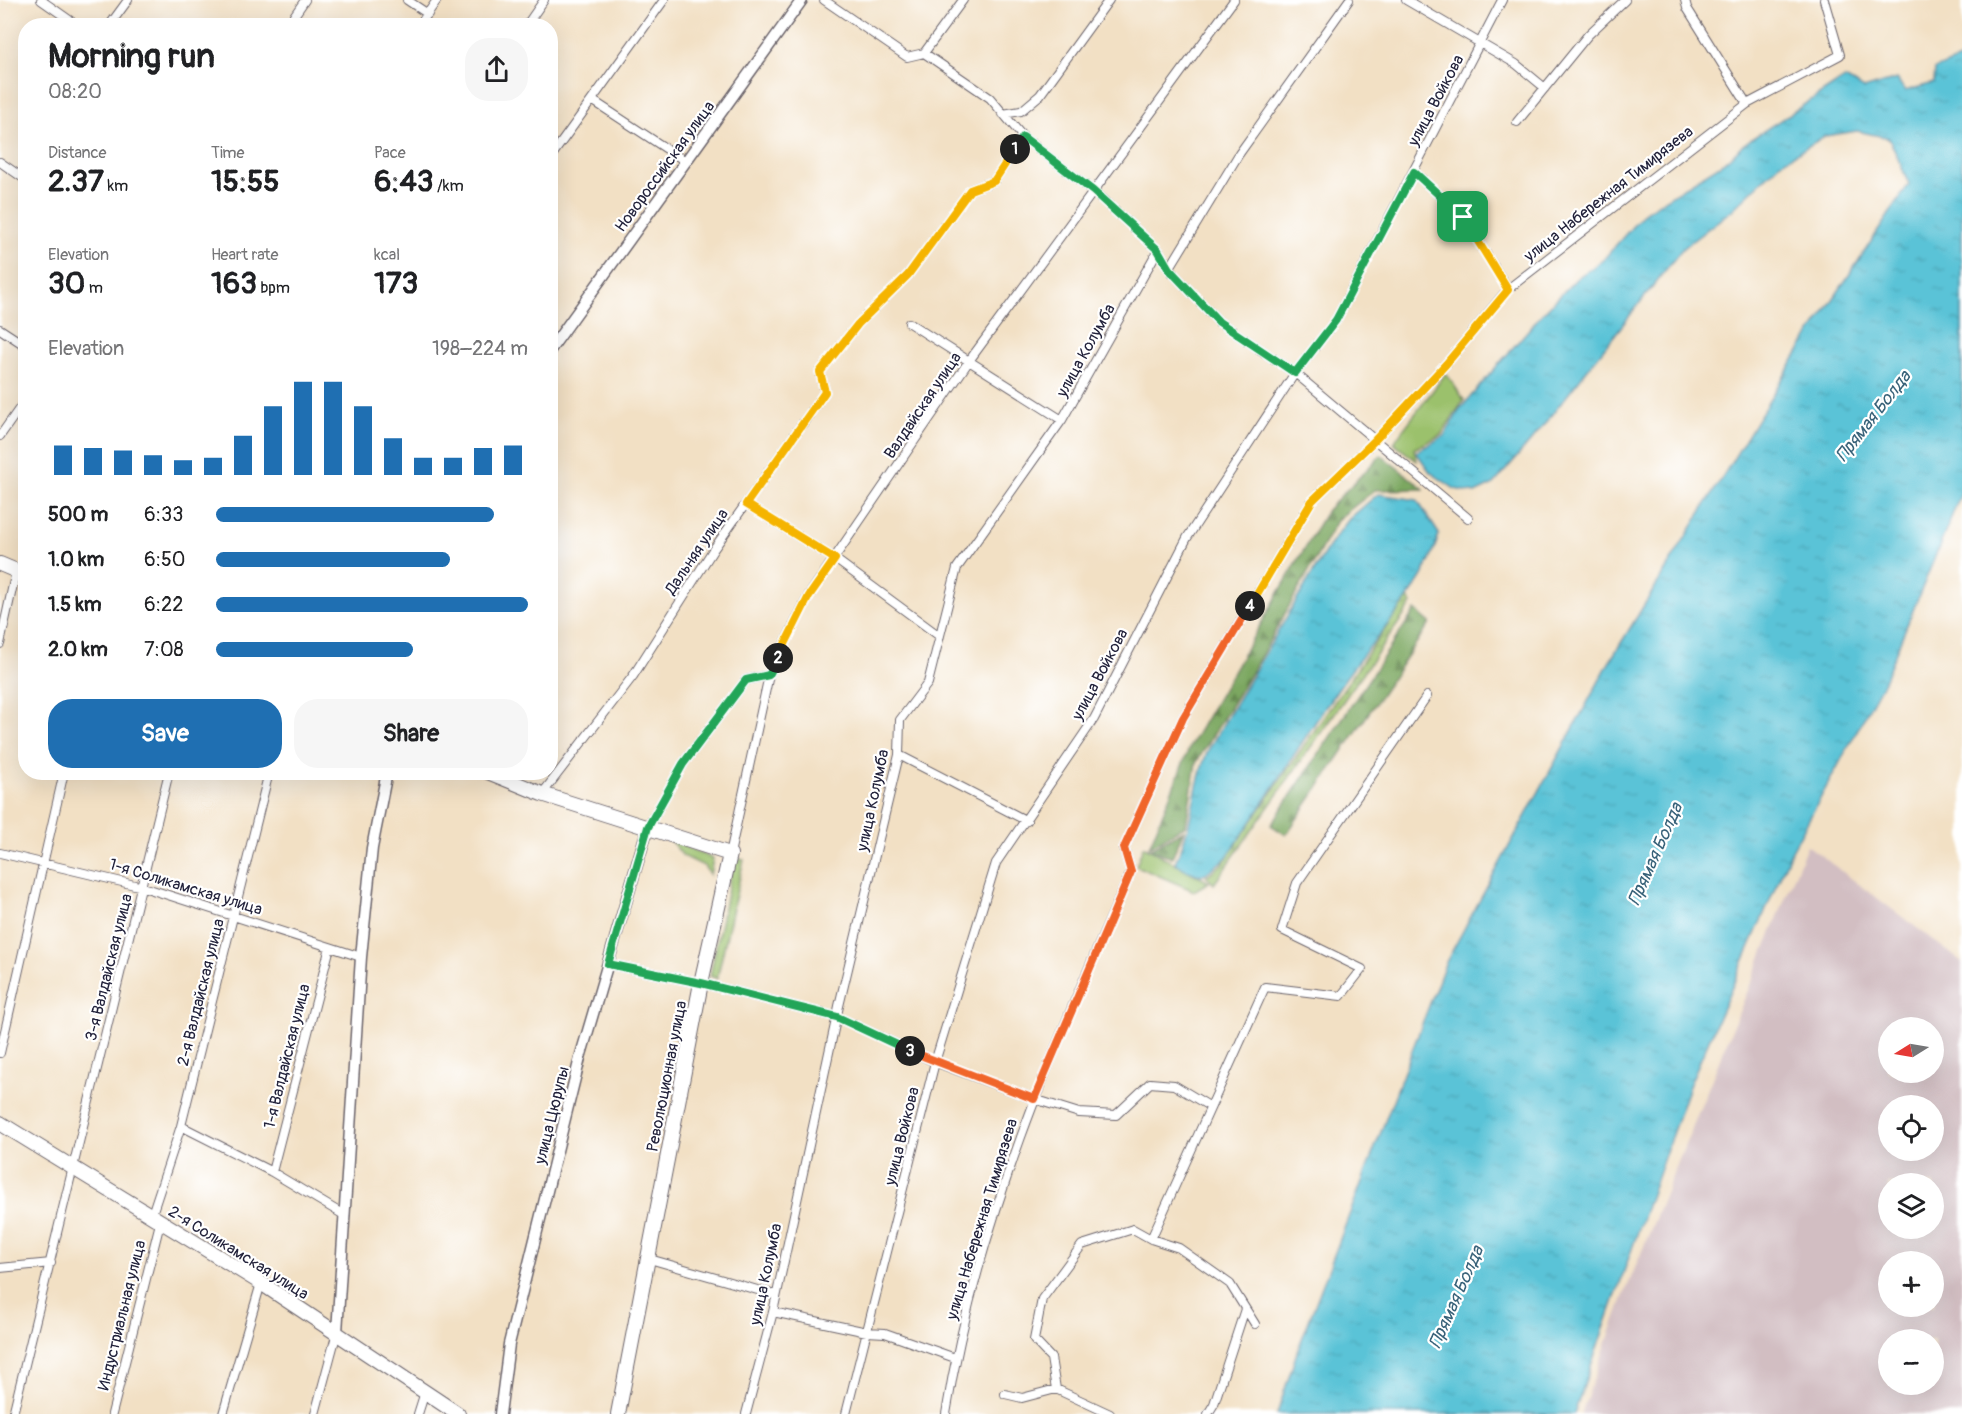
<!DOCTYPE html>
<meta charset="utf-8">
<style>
:root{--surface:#fff;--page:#f6f6f6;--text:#202124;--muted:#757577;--accent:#1f6fb2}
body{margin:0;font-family:Pangolin,sans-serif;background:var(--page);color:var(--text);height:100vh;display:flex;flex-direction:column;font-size:22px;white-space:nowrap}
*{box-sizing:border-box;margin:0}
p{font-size:20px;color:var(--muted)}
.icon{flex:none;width:33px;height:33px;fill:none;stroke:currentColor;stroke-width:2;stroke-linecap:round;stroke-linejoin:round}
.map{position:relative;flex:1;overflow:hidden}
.details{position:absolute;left:18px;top:18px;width:540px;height:762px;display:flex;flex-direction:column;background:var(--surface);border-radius:24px;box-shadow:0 6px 24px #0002}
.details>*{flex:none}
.needle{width:39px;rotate:259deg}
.fabs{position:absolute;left:1878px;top:1017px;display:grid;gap:12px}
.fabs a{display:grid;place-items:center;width:66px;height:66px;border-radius:50%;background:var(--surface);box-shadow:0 6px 24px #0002;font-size:30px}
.pin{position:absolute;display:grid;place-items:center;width:51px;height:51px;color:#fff;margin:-26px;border-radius:12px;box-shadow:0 3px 9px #0006}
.km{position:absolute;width:30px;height:30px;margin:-15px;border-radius:50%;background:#222;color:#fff;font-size:16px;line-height:30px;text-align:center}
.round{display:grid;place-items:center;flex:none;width:63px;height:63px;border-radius:24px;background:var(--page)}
.summary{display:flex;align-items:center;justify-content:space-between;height:102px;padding:0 30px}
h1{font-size:33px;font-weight:700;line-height:45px}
.figures{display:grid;grid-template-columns:repeat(3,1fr);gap:9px;height:102px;padding:6px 30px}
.figures div{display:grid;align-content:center}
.figures b{font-size:30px;font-weight:700}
.figures small{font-size:16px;font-weight:400}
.figures p{font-size:16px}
.chart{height:168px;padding:12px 30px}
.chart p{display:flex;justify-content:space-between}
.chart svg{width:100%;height:108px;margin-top:6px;stroke:var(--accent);stroke-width:6}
.cta{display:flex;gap:12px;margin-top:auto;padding:12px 30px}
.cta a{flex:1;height:69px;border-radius:24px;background:var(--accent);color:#fff;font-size:24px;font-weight:700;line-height:69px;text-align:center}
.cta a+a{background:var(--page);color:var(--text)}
ul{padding:0 30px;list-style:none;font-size:20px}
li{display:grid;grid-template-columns:96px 72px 1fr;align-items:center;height:45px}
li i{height:15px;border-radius:8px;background:var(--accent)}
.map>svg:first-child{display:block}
</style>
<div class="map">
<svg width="1962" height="1414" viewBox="0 0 1962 1414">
<defs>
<pattern id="forest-firs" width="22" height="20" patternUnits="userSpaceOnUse" patternTransform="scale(1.5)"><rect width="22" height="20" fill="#7ca760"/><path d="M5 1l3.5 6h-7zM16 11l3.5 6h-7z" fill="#658850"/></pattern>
<pattern id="wetland-marsh" width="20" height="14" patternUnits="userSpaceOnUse" patternTransform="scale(1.5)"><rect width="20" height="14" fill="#9bc16c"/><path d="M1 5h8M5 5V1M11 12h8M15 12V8" fill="none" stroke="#7e9c5a"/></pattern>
<pattern id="water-ripples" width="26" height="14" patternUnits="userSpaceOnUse" patternTransform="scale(1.5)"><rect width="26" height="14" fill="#5ac3d7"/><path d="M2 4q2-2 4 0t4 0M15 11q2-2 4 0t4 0" fill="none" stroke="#4ea7b9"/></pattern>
</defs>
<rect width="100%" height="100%" fill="#fff"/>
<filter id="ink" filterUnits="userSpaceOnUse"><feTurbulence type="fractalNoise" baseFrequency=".0167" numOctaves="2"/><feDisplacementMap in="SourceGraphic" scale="12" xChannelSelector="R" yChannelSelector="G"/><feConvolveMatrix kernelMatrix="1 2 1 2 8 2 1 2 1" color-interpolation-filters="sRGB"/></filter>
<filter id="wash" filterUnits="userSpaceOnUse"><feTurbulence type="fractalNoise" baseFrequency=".008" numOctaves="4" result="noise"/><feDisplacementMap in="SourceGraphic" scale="24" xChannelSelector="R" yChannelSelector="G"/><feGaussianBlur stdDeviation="1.35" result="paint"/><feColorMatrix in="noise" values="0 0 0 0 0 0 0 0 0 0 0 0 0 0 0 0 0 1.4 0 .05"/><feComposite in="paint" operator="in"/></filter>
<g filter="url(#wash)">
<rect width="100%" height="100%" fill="#f2e0c4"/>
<path fill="#d2bec2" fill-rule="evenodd" d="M1807 845 1962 962V1414H1581L1624 1295ZM1888 1028H1934V1072H1888ZM1888 1106H1934V1150H1888ZM1888 1184H1934V1228H1888ZM1888 1262H1934V1306H1888ZM1888 1340H1934V1384H1888Z"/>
<path fill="#9bc16c" stroke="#5e7254" stroke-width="1.5" d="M1446 373 1464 400 1441 435 1414 449 1417 461 1393 443Z
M669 839 713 859 710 875 704 866 683 856Z
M1143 846 1209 882 1194 891 1136 866Z
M734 858 744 859 717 979 710 976Z"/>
<path fill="url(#forest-firs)" stroke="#4f644e" stroke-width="1.5" d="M1381 455 1424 489 1375 490 1338 519 1260 658 1196 763 1186 825 1149 847 1190 746 1327 510Z
M1415 610 1430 623 1286 835 1271 825Z
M1184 830 1172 857 1150 849Z"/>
<path fill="url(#wetland-marsh)" stroke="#5e7254" stroke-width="1.5" d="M1407 597 1412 604 1214 884 1206 876 1222 864Z"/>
<path fill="url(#water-ripples)" stroke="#3e7289" stroke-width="1.5" d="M1962 58V491L1884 681 1790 854 1689 1086 1574 1414H1277L1297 1352 1445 964 1610 661 1803 345 1909 184 1889 138 1857 131 1825 136 1783 161 1732 210 1682 249 1540 430 1494 484 1475 493 1455 489 1430 472 1416 452 1444 436 1460 409 1542 314 1577 278 1603 260 1645 212 1723 163 1748 141 1845 78 1864 89 1897 79 1905 91 1934 83 1935 69Z
M1378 494 1417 500 1439 534C1425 590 1378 632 1345 679 1303 737 1268 800 1226 858L1202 876 1186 870 1175 862C1194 826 1192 787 1208 750L1328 547 1349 519Z"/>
</g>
<g filter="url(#ink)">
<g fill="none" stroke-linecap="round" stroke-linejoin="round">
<g stroke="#6b646b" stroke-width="10">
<path id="minor" d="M41 0 78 26
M407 0 428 14
M824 0 907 57 924 53 990 98 1023 137 1093 191 1158 250 1169 269 1219 322 1295 373 1468 518
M1406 0 1516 64 1545 88
M1685 0 1687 8 1747 104
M109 26 128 0
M287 26 305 0
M419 26 437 0
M526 26 544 0
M924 53 963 0
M592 100 685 161
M1003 114 1021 111 1040 95 1109 0
M1517 122 1588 35 1625 0
M550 158 664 0
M0 162 26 180
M1414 172 1463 217 1508 289
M1169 269 1239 154 1349 0
M909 323 1062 420
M0 329 26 346
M0 436 26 399
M746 504 835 559 938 635
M0 644 16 571
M899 755 1027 821
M542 794 633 676 713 550 825 392 820 372 858 324 908 275 970 190 994 181 1023 137
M648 827 683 764 746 680 769 675 809 595 969 361 1234 0
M0 853 143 887 361 957
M730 854 769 675
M608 964 701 983 837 1017 935 1062 1034 1099 1079 1113 1116 1115 1150 1083 1174 1085 1209 1106
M0 1053 64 772
M181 1126 272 1172 344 1215
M272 1172 330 947
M151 1217 181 1126 269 772
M1151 1239 1265 987 1341 996 1362 969 1282 930 1297 883 1427 696
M646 1258 775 1295
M0 1268 51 1263
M773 1312 867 1332 885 1333 955 1358
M1056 1389 1051 1358 1034 1340 1042 1299 1082 1245 1133 1229 1151 1239 1179 1248 1230 1284 1255 1324
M1005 1394 1022 1398 1056 1389 1110 1414
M13 1414 169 772
M112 1414 160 1223
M223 1414 261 1283
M315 1414 337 1332
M418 1414 425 1392
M746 1414 773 1312 839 1006 899 755 900 720 928 683 957 568 1062 420 1158 250
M846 1414 935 1062 996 863 1094 719 1187 538 1295 373 1336 320 1502 0
M946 1414C976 1225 1054 1046 1131 872L1124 848 1183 718 1312 501 1375 440 1446 364 1508 289 1747 104 1840 55 1824 0
M1208 1414 1214 1404 1245 1309"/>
</g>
<g stroke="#6b646b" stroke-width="13">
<path id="tertiary" d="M550 350 802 0
M337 1332 361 957 372 848 387 772
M500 1414 509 1344 580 1058 648 827"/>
</g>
<g stroke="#6b646b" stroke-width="16">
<path id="primary" d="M0 564 26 575
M488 772 542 794 730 854 701 983 618 1414
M0 1123 261 1283 458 1414"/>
</g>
<use href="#minor" stroke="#fff" stroke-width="8"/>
<use href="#tertiary" stroke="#fff" stroke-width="10"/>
<use href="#primary" stroke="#fff" stroke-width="14"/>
</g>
</g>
<g fill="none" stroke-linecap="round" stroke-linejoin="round" filter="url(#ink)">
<g stroke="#fff" stroke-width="12">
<path id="split-1" d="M1015 149 1023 137 1093 191 1158 250 1169 269 1219 322 1295 373 1336 320 1414 172 1463 217"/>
</g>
<g stroke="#fff" stroke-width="12">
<path id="split-2" d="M778 658 809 596 835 559 746 504 825 392 820 372 858 324 908 275 970 190 994 181 1015 149"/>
</g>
<g stroke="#fff" stroke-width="12">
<path id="split-3" d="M778 658 769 675 746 680 683 764 648 827 608 964 701 983 837 1017 910 1051"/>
</g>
<g stroke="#fff" stroke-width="12">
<path id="split-4" d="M910 1051 1034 1099 1131 872 1124 848 1183 718 1250 606"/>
</g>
<g stroke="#fff" stroke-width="12">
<path id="split-5" d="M1250 606 1312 501 1375 440 1446 364 1508 290 1463 217"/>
</g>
<use href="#split-1" stroke="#22a559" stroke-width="8"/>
<use href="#split-2" stroke="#f5b400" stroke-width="8"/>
<use href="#split-3" stroke="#22a559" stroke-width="8"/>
<use href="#split-4" stroke="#f0652b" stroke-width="8"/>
<use href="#split-5" stroke="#f5b400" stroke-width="8"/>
</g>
<g text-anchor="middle" stroke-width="4.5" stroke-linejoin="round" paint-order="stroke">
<g font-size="16" fill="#22223b" stroke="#fff">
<text transform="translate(1435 100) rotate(-62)" y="6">улица Войкова</text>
<text transform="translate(664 166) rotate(-54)" y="6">Новороссийская улица</text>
<text transform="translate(1608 193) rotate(-38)" y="6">улица Набережная Тимирязева</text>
<text transform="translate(1085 350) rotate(-61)" y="6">улица Колумба</text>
<text transform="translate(922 405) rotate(-56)" y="6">Валдайская улица</text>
<text transform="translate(696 551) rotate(-56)" y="6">Дальняя улица</text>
<text transform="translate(1099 674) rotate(-62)" y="6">улица Войкова</text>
<text transform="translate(872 800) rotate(-78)" y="6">улица Колумба</text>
<text transform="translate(186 886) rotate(17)" y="6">1-я Соликамская улица</text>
<text transform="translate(108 967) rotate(-76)" y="6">3-я Валдайская улица</text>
<text transform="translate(200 992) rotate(-76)" y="6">2-я Валдайская улица</text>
<text transform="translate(286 1056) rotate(-76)" y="6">1-я Валдайская улица</text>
<text transform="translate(666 1076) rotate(-79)" y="6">Революционная улица</text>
<text transform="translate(551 1115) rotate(-76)" y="6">улица Цюрупы</text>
<text transform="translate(901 1136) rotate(-76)" y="6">улица Войкова</text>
<text transform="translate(981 1219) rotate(-73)" y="6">улица Набережная Тимирязева</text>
<text transform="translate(239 1252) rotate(32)" y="6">2-я Соликамская улица</text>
<text transform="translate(765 1274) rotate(-78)" y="6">улица Колумба</text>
<text transform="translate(121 1315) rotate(-76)" y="6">Индустриальная улица</text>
</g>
<g font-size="18" font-style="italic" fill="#386279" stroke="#fff">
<text transform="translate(1873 416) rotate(-52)" y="6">Прямая Болда</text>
<text transform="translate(1655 854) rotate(-66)" y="6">Прямая Болда</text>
<text transform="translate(1456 1297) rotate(-66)" y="6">Прямая Болда</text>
</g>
</g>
</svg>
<div class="fabs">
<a><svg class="needle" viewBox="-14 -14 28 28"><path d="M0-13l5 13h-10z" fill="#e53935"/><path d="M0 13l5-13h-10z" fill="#757577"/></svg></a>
<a><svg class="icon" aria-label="locate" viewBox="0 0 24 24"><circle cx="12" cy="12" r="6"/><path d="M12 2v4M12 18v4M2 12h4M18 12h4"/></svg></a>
<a><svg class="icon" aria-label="layers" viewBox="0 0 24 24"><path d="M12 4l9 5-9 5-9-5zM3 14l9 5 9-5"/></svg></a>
<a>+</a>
<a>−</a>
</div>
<div class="pin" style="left:1463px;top:217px;background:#1e9e55"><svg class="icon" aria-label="arrive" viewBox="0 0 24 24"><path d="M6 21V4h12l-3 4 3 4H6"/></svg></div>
<b class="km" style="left:1015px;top:149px">1</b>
<b class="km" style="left:778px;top:658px">2</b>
<b class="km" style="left:910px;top:1051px">3</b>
<b class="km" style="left:1250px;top:606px">4</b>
<section class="details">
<div class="summary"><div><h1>Morning run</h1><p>08:20</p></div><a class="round"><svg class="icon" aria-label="share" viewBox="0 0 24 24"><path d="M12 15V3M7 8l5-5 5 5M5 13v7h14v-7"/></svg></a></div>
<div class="figures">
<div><p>Distance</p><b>2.37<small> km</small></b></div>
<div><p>Time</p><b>15:55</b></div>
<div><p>Pace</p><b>6:43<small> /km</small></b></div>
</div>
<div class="figures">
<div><p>Elevation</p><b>30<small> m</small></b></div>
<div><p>Heart rate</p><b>163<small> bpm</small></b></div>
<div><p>kcal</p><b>173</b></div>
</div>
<div class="chart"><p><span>Elevation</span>198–224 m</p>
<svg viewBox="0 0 160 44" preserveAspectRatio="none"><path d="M5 44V32M15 44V33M25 44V34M35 44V36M45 44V38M55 44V37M65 44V28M75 44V16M85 44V6M95 44V6M105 44V16M115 44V29M125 44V37M135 44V37M145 44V33M155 44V32"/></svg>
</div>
<ul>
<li><b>500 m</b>6:33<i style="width:89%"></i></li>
<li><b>1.0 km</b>6:50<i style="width:75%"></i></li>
<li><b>1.5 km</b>6:22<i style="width:100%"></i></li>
<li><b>2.0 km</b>7:08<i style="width:63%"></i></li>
</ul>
<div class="cta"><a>Save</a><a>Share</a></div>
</section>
</div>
